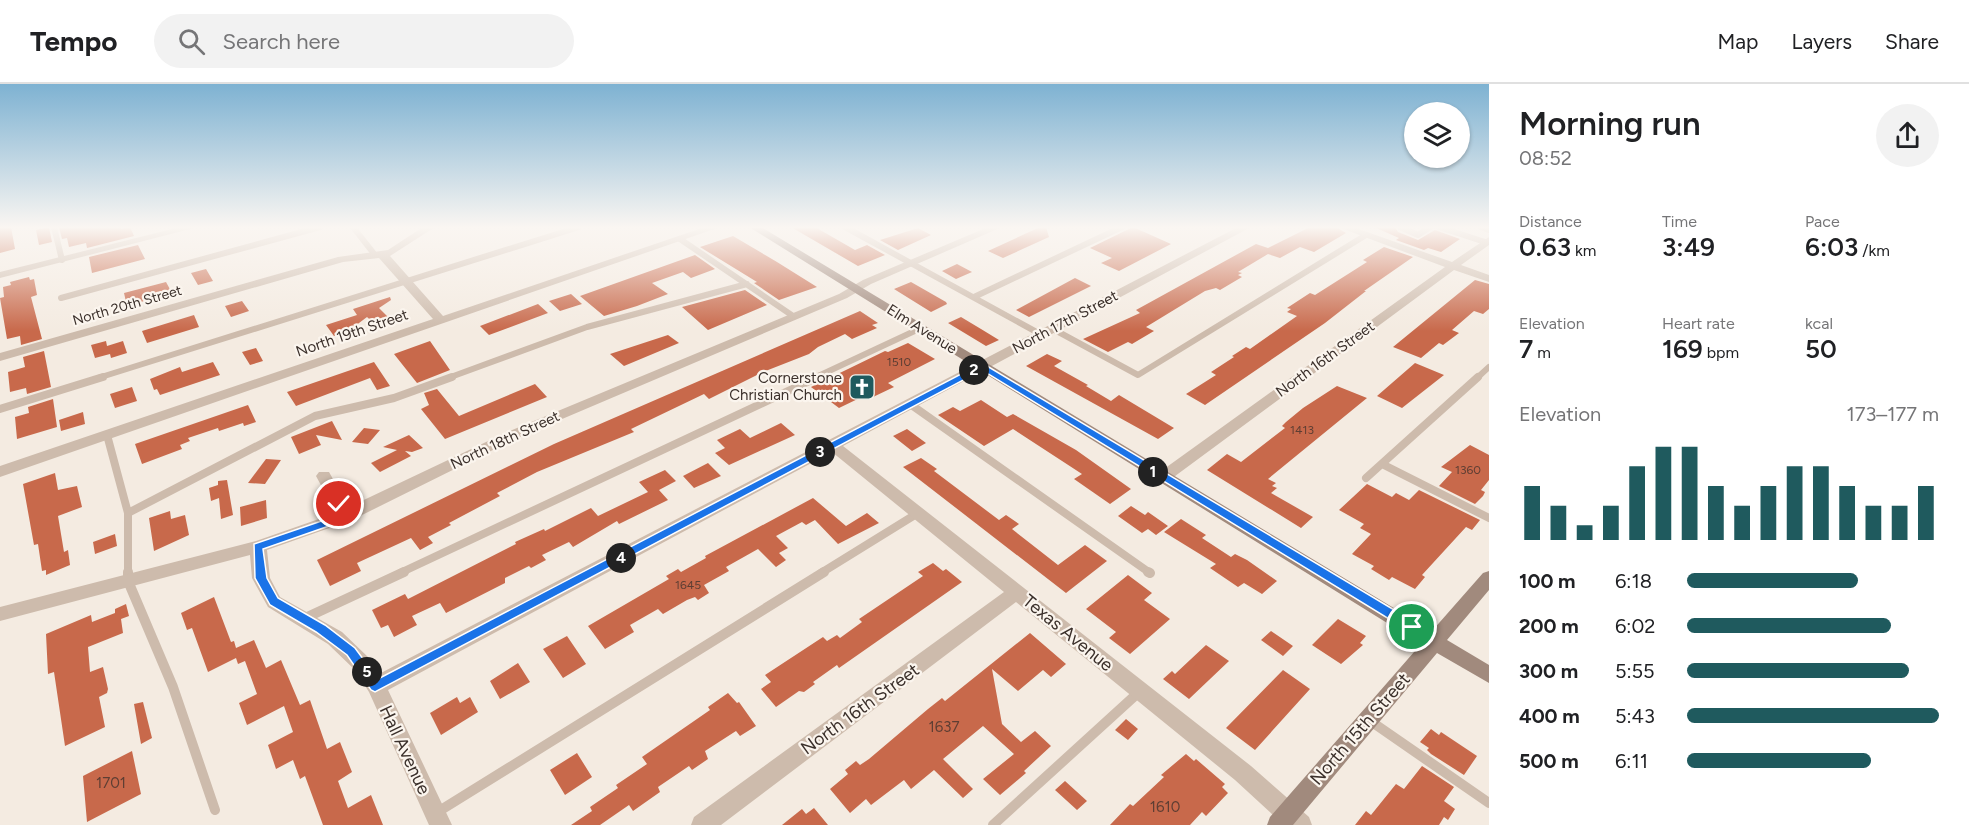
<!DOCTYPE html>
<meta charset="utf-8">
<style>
:root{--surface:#fff;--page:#f2f2f2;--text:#202124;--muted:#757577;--line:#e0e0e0;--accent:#1f5a5e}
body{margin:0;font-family:Figtree,sans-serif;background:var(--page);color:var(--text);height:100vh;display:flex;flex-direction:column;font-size:22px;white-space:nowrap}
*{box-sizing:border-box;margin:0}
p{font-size:20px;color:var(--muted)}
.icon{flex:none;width:33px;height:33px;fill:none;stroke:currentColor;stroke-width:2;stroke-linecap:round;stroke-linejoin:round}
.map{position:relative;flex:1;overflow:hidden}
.details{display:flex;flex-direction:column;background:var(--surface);width:480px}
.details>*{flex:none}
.buttons{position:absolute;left:1404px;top:18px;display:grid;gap:12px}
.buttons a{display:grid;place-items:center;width:66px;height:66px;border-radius:50%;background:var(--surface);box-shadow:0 2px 4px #0004;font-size:30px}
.pin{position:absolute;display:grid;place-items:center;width:51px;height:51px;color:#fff;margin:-26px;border:3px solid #fff;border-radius:50%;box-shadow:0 2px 6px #0007}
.km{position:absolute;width:30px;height:30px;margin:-15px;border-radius:50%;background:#222;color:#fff;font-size:16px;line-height:30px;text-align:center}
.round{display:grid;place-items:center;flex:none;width:63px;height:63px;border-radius:32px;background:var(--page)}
.overview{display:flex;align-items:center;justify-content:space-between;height:102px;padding:0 30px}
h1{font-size:33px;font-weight:600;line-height:45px}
.stats{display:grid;grid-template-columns:repeat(3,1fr);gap:9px;height:102px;padding:6px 30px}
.stats div{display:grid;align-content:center}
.stats b{font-size:26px;font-weight:600}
.stats small{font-size:16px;font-weight:400}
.stats p{font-size:16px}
.chart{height:168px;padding:12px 30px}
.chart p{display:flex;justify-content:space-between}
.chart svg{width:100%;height:108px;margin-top:6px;stroke:var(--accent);stroke-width:6}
ul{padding:0 30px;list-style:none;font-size:20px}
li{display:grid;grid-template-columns:96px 72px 1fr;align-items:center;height:45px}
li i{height:15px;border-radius:8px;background:var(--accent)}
header{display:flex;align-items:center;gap:36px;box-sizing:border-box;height:84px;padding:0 30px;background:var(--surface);border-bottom:2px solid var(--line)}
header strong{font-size:28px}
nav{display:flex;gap:33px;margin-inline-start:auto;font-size:21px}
.search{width:420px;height:54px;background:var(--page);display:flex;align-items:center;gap:15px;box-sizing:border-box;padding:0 21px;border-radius:33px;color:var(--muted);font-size:22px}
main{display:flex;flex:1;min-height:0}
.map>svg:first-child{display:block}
</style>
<header>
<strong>Tempo</strong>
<div class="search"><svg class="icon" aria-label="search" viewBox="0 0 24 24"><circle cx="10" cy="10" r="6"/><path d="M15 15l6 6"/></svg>Search here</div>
<nav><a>Map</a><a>Layers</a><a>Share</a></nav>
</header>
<main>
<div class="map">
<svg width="1489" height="741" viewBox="0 0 1489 741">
<rect width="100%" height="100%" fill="#f4ebe1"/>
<path fill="#c8694b" d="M0 143H11L15 165 0 169Z
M49 143 52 158 39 161 36 146Z
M59 143H120L121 145 130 143 134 152 87 164 86 159 69 163 67 154 62 155Z
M791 143H815L855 166 867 161 885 171 858 182Z
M1040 143H1046L1049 153 1003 174 988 167Z
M1133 143 1171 160 1119 187 1101 179 1112 174 1090 164Z
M1310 143H1336L1346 149 1314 168 1300 163 1280 174 1268 170 1238 188 1242 189 1238 191 1242 193 1220 206 1216 204 1205 207 1146 243 1154 247 1132 260 1128 258 1108 268 1083 255 1140 229 1136 226 1256 160 1268 164Z
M1374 143H1395L1398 148 1418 156 1435 146 1460 155 1441 168 1428 164 1424 166 1396 156 1399 154Z
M918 144 931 151 898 166 880 156Z
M733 152 777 178 817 203 779 216 754 199 757 198 700 163Z
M138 161 145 175 92 189 89 173Z
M1384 163 1413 173 1364 207H1366L1325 239 1205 321 1186 310 1216 291 1211 288 1234 273 1232 272 1246 263 1250 265 1297 232 1287 228 1291 225 1287 224 1310 209 1315 211 1367 178 1363 176Z
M695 171 715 185 691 194 683 188 652 199 668 210 637 222 604 232 580 212Z
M957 180 972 188 956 195 942 187Z
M206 185 213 197 198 201 191 189Z
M29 193 30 196 34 195 37 211 31 213 42 255 21 261 20 252 7 255 0 214 4 213 3 203 11 201 10 198Z
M1075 194 1091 202 1029 233 1016 226Z
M1475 196 1489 200V225L1483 230 1474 227 1452 246 1459 249 1443 261 1439 259 1421 274 1393 263Z
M166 198 172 209 127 222 124 209Z
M911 198 946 218 947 220 931 228 894 205Z
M745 206 767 221 708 246 682 223Z
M571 210 582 220 560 227 549 217Z
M390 213 391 216 379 224 390 235 389 237 376 241 367 233 347 248 334 252 326 241 357 231 353 225Z
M242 217 249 227 231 233 225 222Z
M538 220 548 229 489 251 480 242Z
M860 227 878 239 872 241 877 244 852 255 845 250 818 263 809 270 763 288 709 315 704 310 631 345 634 348 537 388 497 409 500 412 449 439 451 441 428 453 433 459 420 466 411 454 357 479 361 487 330 502 317 476 554 360Z
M194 231 199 243 147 259 142 247Z
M961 233 981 245 999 256 986 262 948 239Z
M668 251 679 259 624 282 610 270Z
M106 257 107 262 123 257 127 269 111 274 110 270 95 274 91 261Z
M430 257 450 286 417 299 394 270Z
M908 259 935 275 888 299 894 303 873 313 868 310 839 324 811 303 885 267 888 268Z
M256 264 263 277 250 281 242 268Z
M44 267 51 303 27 310 26 304 10 308 8 288 25 283 23 273Z
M1047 270 1062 277 1054 282 1088 301 1086 302 1111 317 1119 311 1174 344 1158 355 1026 282Z
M213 278 220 291 160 311 157 305 154 306 150 295 180 283 182 288Z
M374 278 390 302 377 306 370 294 296 322 287 308Z
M1415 279 1444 291 1402 324 1377 312Z
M535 300 547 313 445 355 421 325 429 321 424 309 437 305 459 332Z
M1337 302 1367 314 1268 395 1276 399 1272 402 1277 404 1271 409 1313 433 1301 444 1207 386 1227 370 1241 378 1285 344 1282 342 1286 338 1303 324Z
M132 303 137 317 115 324 110 310Z
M53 315 57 343 17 355 15 333 29 329 28 323Z
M981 316 1007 333 1013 330 1076 366 1131 405 1110 420 1074 395 1082 390 1013 345 984 362 938 331 953 323 960 327Z
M248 321 256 338 244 342 243 339 219 347 218 344 188 354 190 357 180 361 182 365 142 380 135 360Z
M83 328 85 340 61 347 59 336Z
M332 337 342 356 316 351 321 361 299 370 291 353Z
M781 339 795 351 729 381 715 369 725 364 717 356 740 345 750 354Z
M364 344 380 346 368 360 352 358Z
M907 345 926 359 912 367 893 352Z
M409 351 423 364 412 368 405 367 411 372 380 388 371 379 397 366 383 363Z
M1470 361 1489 371V396L1481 406 1485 408 1483 412 1475 420 1439 402 1452 388 1441 383Z
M921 374 937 385 934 387 999 436 1006 431 1019 440 1012 445 1058 481 1085 461 1107 477 1066 509 903 383Z
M266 375 281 376 265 400 248 399Z
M708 379 721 392 694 404 683 392Z
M665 386 676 397 659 406 668 416 619 440 617 437 573 463 569 458 542 471 546 476 531 484 529 482 505 494V499L446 529 440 519 412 532 417 541 394 553 388 541 381 544 372 526 405 510 408 515 516 460 515 458 544 445 545 447 591 424 598 432 648 408 639 398Z
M55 389 58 406 77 402 82 423 58 432 64 468 68 466 70 481 46 491V486L42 487 38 460 34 461 23 400Z
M227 396 233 431 221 435 219 414 211 417 209 404 218 401V397Z
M1367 400 1392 413 1396 409 1409 416 1419 406 1480 436 1472 446 1466 443 1422 491 1425 493 1415 505 1392 493 1389 496 1371 485 1374 482 1352 470 1371 450 1360 444 1364 440 1339 426Z
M813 414 846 442 867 429 879 439 838 460 815 436 806 441 802 438 776 452 788 464 779 469 786 476 776 483 758 465 726 483 729 487 704 501 709 509 698 516 695 513 687 516 663 530 658 525 630 541 634 548 605 565 588 542 669 495 666 492 678 485 681 488 706 474 705 472Z
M266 416 267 434 241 442 240 423Z
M1131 422 1145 431 1148 428 1168 442 1156 451 1148 445 1142 449 1118 432Z
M170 427 171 435 185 431 189 451 154 467 149 434Z
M1181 435 1206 451 1202 454 1231 473 1235 470 1247 476 1277 497 1262 510 1244 499 1238 503 1210 484 1216 480 1164 448Z
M115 450 117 462 95 470 93 458Z
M933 479 943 487 946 485 962 498 839 584 837 581 813 598 815 600 804 608 799 607 776 623 761 605 771 598 765 591 823 553 827 557 837 551 840 554 862 538 859 535 923 492 918 488Z
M1128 491 1152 509 1144 516 1170 535 1130 570 1109 554 1116 548 1086 525Z
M214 513 231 558 234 557 236 564 254 556 266 584 281 576 300 621 310 616 327 665 340 658 352 688 338 697 348 724 371 711 383 741H323L305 692 300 695 293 676 276 685 268 661 293 648 284 622 247 641 239 619 257 610 245 577 238 580 236 574 208 588 192 544 187 546 181 529Z
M126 520 129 532 121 535 123 549 88 563 90 588 103 583 108 605 107 609 99 613 105 643 65 662 54 588 48 590 46 550 91 531 92 538 115 529V525Z
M1338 535 1366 552 1360 559 1363 561 1341 580 1312 561Z
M1271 547 1293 562 1283 572 1261 556Z
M1030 549 1066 580 1051 593 1043 586 1018 607 992 585 1002 640 1021 658 1035 647 1051 662 1024 687 1026 689 1000 711 983 695 1014 670 983 642 943 675 973 705 963 714 934 686 911 705 904 696 871 721 866 715 850 729 830 705 848 690 845 686 856 677 860 681 869 675 928 625 942 614 945 617Z
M567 552 586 580 563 594 543 565Z
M1206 561 1229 577 1189 615 1163 595 1172 587 1175 590Z
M518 579 530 598 500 615 490 597Z
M1283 586 1310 605 1255 666 1226 644Z
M728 609 737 619 739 618 756 642 740 652 736 647 705 667 708 675 692 686 689 682 658 703 660 708 633 727 629 721 600 741H571L592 727 590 723 618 704 616 701 647 680 642 673 710 626 708 623Z
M457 613 460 619 470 613 478 628 441 651 430 629Z
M143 618 152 654 141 660 134 620Z
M1126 635 1138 645 1128 656 1115 646Z
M1431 645 1439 651 1441 648 1477 672 1464 691 1431 670 1427 666 1429 664 1420 658Z
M132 667 141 710 87 738 83 692Z
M577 669 592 693 565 711 550 686Z
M1186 670 1194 677 1196 675 1225 700 1222 703 1228 709 1206 732 1202 728 1190 741H1110L1130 720 1133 722 1164 693 1161 691Z
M1422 682 1454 703 1444 717 1455 725 1448 736 1444 733 1439 741H1355L1366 727 1371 731 1396 700 1404 705Z
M1065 697 1087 717 1077 726 1055 706Z
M814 724 828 741H782L802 725 806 730Z"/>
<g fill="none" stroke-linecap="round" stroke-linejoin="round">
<path stroke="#cdbbac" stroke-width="6" d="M54 143 62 176
M353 143 375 171
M845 143 1042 251
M1400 143 1418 151 1430 143
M1439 143 1485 158
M1481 143 1489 146
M680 155 793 232
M974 213 1122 143
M61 214 320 143
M1053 245 1138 291 1366 151
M98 294 579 143
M448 294 587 243 747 200
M814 294 921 244
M1477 294 1489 283"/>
<path stroke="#cdbbac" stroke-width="8" d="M910 320 1150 489
M0 325 103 293
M107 351 128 429V489
M1382 380 1489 434
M1366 394 1478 293
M128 429 315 332 394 314 452 293
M400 489 818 293
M821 489 918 429"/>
<path stroke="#cdbbac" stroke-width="10" d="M128 488V497L173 603 215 726
M1148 488 1150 489
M303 535 404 488
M1369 636 1489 719
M436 729 824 488
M993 741 1139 608"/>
<path fill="#cdbbac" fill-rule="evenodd" d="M180 143H198L0 194V188Z
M423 143H435L390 172 443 232 705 143H720L0 393V382L433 235 379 174 343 178 0 277V269L338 173 388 166Z
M988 143H1002L871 200 847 214 515 355 352 436 267 466 270 494 280 513 342 548 369 574 379 590 1238 143H1251L843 362 1251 682 1309 733 1312 741H1284L1235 696 1016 518 721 741H691L694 733 1004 508 832 368 388 606 452 741H429L369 608 355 586 328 560 268 523 252 494 250 471 0 537V523L256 457 336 429 316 392 319 388H329L349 423 505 349 839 210 863 196Z
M1338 143H1353L1452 178 1489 153V161L1461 181 1489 191V198L1454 186 1167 398H1157L1154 394 1157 390 1445 183Z"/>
<path fill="#a18a7d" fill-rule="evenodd" d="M749 143H761L1432 547 1483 489 1489 487V506L1447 556 1489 581V599L1437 569 1293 741H1267L1270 733 1421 560Z"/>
</g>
<linearGradient id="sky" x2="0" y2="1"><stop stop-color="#7eb2d2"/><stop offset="0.58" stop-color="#faf6f2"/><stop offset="1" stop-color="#faf6f2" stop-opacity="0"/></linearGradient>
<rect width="1489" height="247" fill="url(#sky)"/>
<path fill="#1a73e8" stroke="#fff" stroke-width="1.5" d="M982 279 1416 539V546H1407L982 286 375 608 371 606 347 571 316 548 270 521 255 494 254 460 339 431 334 420 343 417 351 432 349 435 263 465 267 494 278 514 325 541 355 564 378 595Z"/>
<defs>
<g id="church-square" transform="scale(1.35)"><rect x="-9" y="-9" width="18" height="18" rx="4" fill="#1f5a5e" stroke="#fbf5ee"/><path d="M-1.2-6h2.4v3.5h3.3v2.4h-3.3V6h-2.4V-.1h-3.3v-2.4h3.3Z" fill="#fff"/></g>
</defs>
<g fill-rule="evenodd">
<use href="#church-square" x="862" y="303"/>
</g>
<g text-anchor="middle" stroke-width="4.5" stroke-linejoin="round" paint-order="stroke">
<g font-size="12" fill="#5e3e33">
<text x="899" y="282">1510</text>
<text x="1302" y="350">1413</text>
<text x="1468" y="390">1360</text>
<text x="688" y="505">1645</text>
</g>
<g font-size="14" fill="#3b302b" stroke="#fbf5ee">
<text transform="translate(127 221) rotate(-16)" y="5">North 20th Street</text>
</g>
<g font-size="15" fill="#3b302b" stroke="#fbf5ee">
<text transform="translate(1065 238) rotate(-28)" y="5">North 17th Street</text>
<text transform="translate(922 245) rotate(32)" y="5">Elm Avenue</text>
<text transform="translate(352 249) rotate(-19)" y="5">North 19th Street</text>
<text transform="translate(1325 275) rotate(-36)" y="5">North 16th Street</text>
<text transform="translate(505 356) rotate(-25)" y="5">North 18th Street</text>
</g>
<g font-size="15" fill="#3b302b" stroke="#fbf5ee" text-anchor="end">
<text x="842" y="299">Cornerstone<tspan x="842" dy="17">Christian Church</tspan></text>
</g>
<g font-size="15" fill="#5e3e33">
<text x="944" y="648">1637</text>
<text x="111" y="704">1701</text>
<text x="1165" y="728">1610</text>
</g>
<g font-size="18" fill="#3b302b" stroke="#fbf5ee">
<text transform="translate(1068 549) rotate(39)" y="6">Texas Avenue</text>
<text transform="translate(860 625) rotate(-36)" y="6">North 16th Street</text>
<text transform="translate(1360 645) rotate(-49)" y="6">North 15th Street</text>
<text transform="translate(405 666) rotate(65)" y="6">Hall Avenue</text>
</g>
</g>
</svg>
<div class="buttons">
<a><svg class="icon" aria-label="layers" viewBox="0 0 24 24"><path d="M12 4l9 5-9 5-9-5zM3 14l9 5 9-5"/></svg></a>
</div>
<div class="pin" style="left:1412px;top:543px;background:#1e9e55"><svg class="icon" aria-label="arrive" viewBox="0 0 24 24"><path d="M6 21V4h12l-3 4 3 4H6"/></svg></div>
<div class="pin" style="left:339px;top:420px;background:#d93025"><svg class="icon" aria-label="check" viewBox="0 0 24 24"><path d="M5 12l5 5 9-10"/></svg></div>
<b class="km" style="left:1153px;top:388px">1</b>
<b class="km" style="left:974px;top:286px">2</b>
<b class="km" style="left:820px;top:368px">3</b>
<b class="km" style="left:621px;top:474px">4</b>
<b class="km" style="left:367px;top:588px">5</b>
</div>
<section class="details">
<div class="overview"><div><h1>Morning run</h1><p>08:52</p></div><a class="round"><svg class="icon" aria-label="share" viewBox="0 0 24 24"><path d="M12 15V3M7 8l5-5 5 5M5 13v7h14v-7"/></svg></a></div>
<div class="stats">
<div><p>Distance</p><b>0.63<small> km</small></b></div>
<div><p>Time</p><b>3:49</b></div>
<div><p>Pace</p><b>6:03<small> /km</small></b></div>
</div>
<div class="stats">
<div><p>Elevation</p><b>7<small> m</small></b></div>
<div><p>Heart rate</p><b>169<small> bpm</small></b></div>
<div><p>kcal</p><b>50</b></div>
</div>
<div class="chart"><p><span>Elevation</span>173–177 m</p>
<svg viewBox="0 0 160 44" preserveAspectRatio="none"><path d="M5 44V22M15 44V30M25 44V38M35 44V30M45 44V14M55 44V6M65 44V6M75 44V22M85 44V30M95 44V22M105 44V14M115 44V14M125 44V22M135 44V30M145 44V30M155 44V22"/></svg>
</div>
<ul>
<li><b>100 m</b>6:18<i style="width:68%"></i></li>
<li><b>200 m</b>6:02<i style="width:81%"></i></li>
<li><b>300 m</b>5:55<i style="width:88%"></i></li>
<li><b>400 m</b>5:43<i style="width:100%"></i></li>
<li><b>500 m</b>6:11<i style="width:73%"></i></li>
</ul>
</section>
</main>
